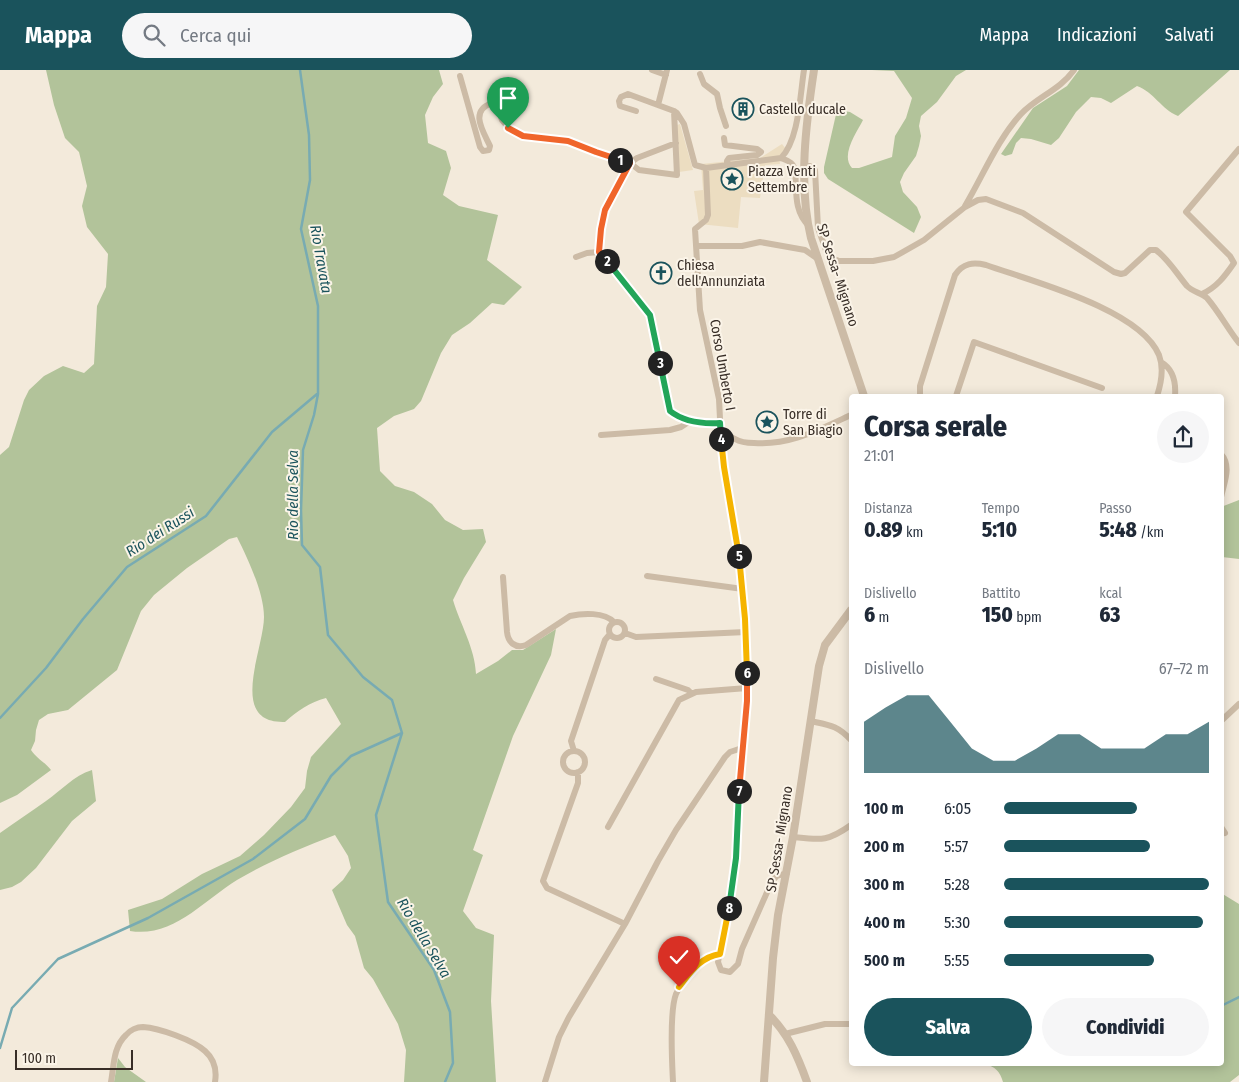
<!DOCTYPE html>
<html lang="it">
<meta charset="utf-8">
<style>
:root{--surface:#fff;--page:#f6f6f7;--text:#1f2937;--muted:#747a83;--accent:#1a535c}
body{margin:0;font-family:"Fira Sans Condensed",sans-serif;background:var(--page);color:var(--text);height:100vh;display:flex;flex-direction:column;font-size:19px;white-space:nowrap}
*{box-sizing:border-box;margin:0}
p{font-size:16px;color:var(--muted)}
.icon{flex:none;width:28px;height:28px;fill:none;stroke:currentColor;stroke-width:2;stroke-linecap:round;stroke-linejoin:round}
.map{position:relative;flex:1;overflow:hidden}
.details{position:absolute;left:849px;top:324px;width:375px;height:672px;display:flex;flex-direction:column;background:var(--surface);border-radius:5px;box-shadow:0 2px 12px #0003}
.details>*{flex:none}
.scale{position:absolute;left:15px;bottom:12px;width:118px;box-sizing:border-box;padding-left:5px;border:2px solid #382e27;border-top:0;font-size:14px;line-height:18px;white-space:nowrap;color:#382e27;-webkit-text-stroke:4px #fbf4e8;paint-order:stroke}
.pin{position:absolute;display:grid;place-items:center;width:42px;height:42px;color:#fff;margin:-51px -21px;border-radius:50% 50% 50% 0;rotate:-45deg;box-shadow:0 0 5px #0007}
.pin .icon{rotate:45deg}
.km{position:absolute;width:25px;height:25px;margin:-12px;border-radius:50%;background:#222;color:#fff;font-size:14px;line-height:25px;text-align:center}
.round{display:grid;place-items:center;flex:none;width:52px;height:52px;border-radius:26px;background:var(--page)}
.summary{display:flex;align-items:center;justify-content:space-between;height:85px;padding:0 15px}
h1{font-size:28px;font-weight:800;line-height:38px}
.stats{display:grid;grid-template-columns:repeat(3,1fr);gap:8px;height:85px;padding:5px 15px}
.stats div{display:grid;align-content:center}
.stats b{font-size:21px;font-weight:800}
.stats small{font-size:14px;font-weight:400}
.stats p{font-size:14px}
.chart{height:140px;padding:10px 15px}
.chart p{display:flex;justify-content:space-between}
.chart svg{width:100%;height:90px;margin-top:5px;fill:var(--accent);opacity:.7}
.cta{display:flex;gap:10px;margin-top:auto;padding:10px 15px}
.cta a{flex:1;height:58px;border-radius:30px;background:var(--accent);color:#fff;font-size:20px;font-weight:800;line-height:58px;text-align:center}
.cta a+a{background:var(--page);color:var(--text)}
ul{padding:0 15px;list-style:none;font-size:16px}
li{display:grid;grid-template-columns:80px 60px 1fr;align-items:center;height:38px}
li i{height:12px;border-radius:6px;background:var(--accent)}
header{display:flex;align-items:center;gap:30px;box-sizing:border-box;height:70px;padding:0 25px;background:var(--accent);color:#fff}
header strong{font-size:24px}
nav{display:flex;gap:28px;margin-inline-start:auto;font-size:18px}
.search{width:350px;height:45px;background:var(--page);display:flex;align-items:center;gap:12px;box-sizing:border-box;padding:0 18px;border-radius:28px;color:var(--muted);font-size:19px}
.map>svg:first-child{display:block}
</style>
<header>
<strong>Mappa</strong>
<div class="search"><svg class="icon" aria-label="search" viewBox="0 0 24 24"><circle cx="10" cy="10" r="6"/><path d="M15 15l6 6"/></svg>Cerca qui</div>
<nav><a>Mappa</a><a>Indicazioni</a><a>Salvati</a></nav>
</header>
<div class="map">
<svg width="1239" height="1012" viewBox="0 0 1239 1012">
<rect width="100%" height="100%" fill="#f3eadb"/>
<path fill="#b2c39a" d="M46 0H439L443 14 433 27 425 45 428 73 446 81 451 98 443 125 459 136 498 145 487 190 522 217 504 235 492 233 470 253 452 265 441 283 421 331 414 339 394 346 377 358 380 401 395 416 414 422 432 434 445 450 463 460 483 459 486 472 464 508 453 530C460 554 475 578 476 604L498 591 512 580H523L556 559 551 585 513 666 473 780 483 785 463 841 476 858 494 865 491 931 496 1012H404L406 980 398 954 373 909 364 898 355 866 347 855 332 820 343 810 351 798 348 786 335 765C302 778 267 792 237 810 203 831 173 868 130 861L128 840 162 829 202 804 240 786 264 765 291 737 305 718 307 701 311 687 341 654 326 628C310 632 297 641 285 652 227 654 264 579 264 547 264 523 248 489 237 467L229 469 187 498 154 525 141 541 117 600 68 640 48 644 39 650 36 660 35 671 31 680C37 689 45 692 51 700L17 725 0 733V385L9 377 24 330 29 320 44 306 63 296 84 303 94 294 97 236 106 217 108 184 87 157 82 136 87 116 79 82 65 68 54 35Z
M872 0H966L956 6 937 32 921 46 919 56 921 66 919 76 916 86 904 103 900 112 903 122 917 137 921 147 914 163 828 109 824 103V97L837 40 850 42 863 50C857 62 840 85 852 98H859L892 87 895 66 906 48 912 28 894 1Z
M1079 0H1230L1178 46C1161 39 1154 22 1137 16L1111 33 1101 28 1091 27 1076 42 1059 68 1051 75 1031 69 1021 68 1016 73 1012 84 1005 86 1001 84 1033 38 1067 16Z
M1239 430V489L1222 487 1221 437Z
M92 700 96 731 72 751 36 798 21 812 12 817 0 820V763C15 752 31 742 46 731 62 720 73 706 92 700Z
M1221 823 1239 834V1005L1230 1012H1003C1000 1001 995 997 985 994H1221Z
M118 988 125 997 146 1012H114Z"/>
<path fill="#ecddc1" d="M680 54 693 100 679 102 677 55Z
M782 74 786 79 779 86 780 94 765 95 760 128 741 127 738 158 699 154 694 121 703 120 701 94 760 88Z"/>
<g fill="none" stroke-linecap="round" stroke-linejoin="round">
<path stroke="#78abb2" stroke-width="2.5" d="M300 0 309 65 310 110 301 159 318 236V324L314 345 303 380 301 440 302 475 320 497 328 565 363 607 392 630 402 663 376 745 388 832 434 900 450 942 453 993 445 1012
M0 648 46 598 83 549 127 497 206 446 272 362 317 324
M1221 936 1239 927
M0 978 12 938 58 889 148 848 253 789 305 749 331 706 351 686 402 663"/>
<path stroke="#ccbba6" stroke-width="6" d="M652 0 666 5
M700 4 704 14 717 24 720 38 726 56
M460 6 480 77 483 81 489 80 490 76C483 61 469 41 492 33H496L502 50 508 57 515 63 523 65 568 71 596 82 630 93 639 100 677 105 674 41
M658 35 667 0
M636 41 620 36 619 31 621 27 628 24 674 41 677 43 684 54 695 95 706 98 708 145 706 150 695 159 700 240 719 329 722 389 740 496 745 549 747 631 742 678 736 788 734 808 718 892 721 900 730 902 738 894 742 879 772 811 777 806 787 803
M724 68 725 75 757 79 761 82 757 85 729 88 727 91V95
M676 73 637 88 630 93 605 139 601 159 599 182 650 245 670 341C684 353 703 354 720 353
M781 88C799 70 800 25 804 0
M805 96H810L815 100 818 158 827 183 834 189 839 191H873L894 187 924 170 965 137 978 130 986 129 1023 143 1114 202 1121 204 1125 203 1150 180H1156C1169 190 1177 204 1187 216 1193 222 1201 223 1207 228 1219 242 1228 259 1239 273
M706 98 781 88C788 91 793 92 795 100 797 120 793 141 809 156
M965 136C983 106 997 70 1021 44 1037 27 1060 20 1074 0
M696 176H742L760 172 805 180 818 189
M576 187 587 183 599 182
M1202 224C1217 217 1225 206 1234 193L1230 186 1186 142 1239 79
M1161 292C1173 299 1176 313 1175 326
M920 326V316L955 205C963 193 973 192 986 195 1031 211 1140 239 1159 285 1164 298 1161 314 1157 326
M956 326 974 272 1102 318
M720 363C727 363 729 366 735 369 740 372 748 373 754 373 790 376 820 359 851 345
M601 365 670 360 681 357 690 351
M1221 384C1232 396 1224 413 1221 427
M647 506 743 519
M503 507 507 562C508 572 515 579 526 575L570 546C583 543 604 542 614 552
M609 560a8 8 0 1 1 16 0a8 8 0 1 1-16 0Z
M625 563 636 567 746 562
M656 609 688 620 692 624
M810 651C829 655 837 655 851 670
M1221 651 1239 634
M574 681 571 671 605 570 610 564
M563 692a11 11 0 1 1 22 0a11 11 0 1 1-22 0Z
M578 702V713L543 811 547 818 625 854
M608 757 679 630 696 622 747 618
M1221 757 1225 763
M793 767C821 770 827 772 851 755
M785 964 825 954H851
M111 1012C114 996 113 977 126 965 130 960 137 957 143 957 159 958 193 970 205 981 214 989 217 1000 215 1012
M545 1012 559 967 569 947 625 854 658 791 676 760 725 687 730 682 742 678
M673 1012C672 991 669 942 676 924 680 915 687 906 694 899 701 890 708 886 720 885"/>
<path stroke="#ccbba6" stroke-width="8" d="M814 0C806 53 798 115 811 168L864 326
M769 945C788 963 798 987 807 1012
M764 1012 773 888 778 845 793 767 819 596 825 575 851 540"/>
</g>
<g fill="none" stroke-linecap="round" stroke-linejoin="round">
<g stroke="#fff" stroke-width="10">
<path id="split-1" d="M508 58 523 66 568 71 596 82 620 90"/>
</g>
<g stroke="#fff" stroke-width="10">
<path id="split-2" d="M607 191 599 182 601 159 605 140 630 93 620 90"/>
</g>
<g stroke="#fff" stroke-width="10">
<path id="split-3" d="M607 191 650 245 660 293"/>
</g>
<g stroke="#fff" stroke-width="10">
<path id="split-4" d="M660 293 670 341C684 352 703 354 720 353L721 369"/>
</g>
<g stroke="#fff" stroke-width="10">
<path id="split-5" d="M721 369 724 397 739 486"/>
</g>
<g stroke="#fff" stroke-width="10">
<path id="split-6" d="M739 486 745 549 747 603"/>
</g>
<g stroke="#fff" stroke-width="10">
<path id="split-7" d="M739 721 747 631V603"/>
</g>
<g stroke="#fff" stroke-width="10">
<path id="split-8" d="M729 838 736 788 739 721"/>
</g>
<g stroke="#fff" stroke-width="10">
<path id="split-9" d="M679 917C690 903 700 887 720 884L729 838"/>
</g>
<use href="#split-1" stroke="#f0652b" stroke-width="6"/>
<use href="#split-2" stroke="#f0652b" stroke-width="6"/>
<use href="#split-3" stroke="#22a559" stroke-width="6"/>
<use href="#split-4" stroke="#22a559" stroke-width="6"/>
<use href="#split-5" stroke="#f5b400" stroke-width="6"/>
<use href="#split-6" stroke="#f5b400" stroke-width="6"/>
<use href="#split-7" stroke="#f0652b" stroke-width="6"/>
<use href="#split-8" stroke="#22a559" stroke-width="6"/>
<use href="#split-9" stroke="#f5b400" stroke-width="6"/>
</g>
<defs>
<g id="building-ring" transform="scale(1.125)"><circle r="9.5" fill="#fbf4e8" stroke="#1a535c" stroke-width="1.5"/><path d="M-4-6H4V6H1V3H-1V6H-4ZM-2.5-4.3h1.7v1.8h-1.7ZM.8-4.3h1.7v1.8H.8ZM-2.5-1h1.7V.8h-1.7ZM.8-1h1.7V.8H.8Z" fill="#1a535c"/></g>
<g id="sight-ring" transform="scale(1.125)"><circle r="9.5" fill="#fbf4e8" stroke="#1a535c" stroke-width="1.5"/><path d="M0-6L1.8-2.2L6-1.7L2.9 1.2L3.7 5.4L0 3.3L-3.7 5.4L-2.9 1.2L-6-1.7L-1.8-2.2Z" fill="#1a535c"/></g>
<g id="church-ring" transform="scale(1.125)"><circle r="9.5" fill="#fbf4e8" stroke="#1a535c" stroke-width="1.5"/><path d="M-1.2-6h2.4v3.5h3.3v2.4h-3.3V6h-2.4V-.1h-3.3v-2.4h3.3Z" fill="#1a535c"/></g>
</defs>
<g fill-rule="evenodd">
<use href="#building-ring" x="743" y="39"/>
<use href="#sight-ring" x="732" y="109"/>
<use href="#church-ring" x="661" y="203"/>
<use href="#sight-ring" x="767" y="352"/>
</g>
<g text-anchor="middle" stroke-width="4" stroke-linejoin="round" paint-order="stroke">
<g font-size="14" fill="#382e27" stroke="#fbf4e8" text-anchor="start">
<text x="759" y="44">Castello ducale</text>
<text x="748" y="106">Piazza Venti<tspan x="748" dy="16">Settembre</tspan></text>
<text x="677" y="200">Chiesa<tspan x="677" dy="16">dell'Annunziata</tspan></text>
<text x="783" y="349">Torre di<tspan x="783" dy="16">San Biagio</tspan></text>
</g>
<g font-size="14" fill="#382e27" stroke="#fbf4e8">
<text transform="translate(838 205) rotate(72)" y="5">SP Sessa- Mignano</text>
<text transform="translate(723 295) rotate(80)" y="5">Corso Umberto I</text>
<text transform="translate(779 769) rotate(-81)" y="5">SP Sessa- Mignano</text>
</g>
<g font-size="15" font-style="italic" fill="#1a535c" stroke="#fbf4e8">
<text transform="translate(321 189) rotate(80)" y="5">Rio Travata</text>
<text transform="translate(293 425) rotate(-90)" y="5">Rio della Selva</text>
<text transform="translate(160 462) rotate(-33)" y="5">Rio dei Russi</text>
<text transform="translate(424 868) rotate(59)" y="5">Rio della Selva</text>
</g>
</g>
</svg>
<div class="scale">100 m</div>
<div class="pin" style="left:508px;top:58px;background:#1e9e55"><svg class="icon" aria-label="arrive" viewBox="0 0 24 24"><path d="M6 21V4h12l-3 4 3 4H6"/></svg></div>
<div class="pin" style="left:679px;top:917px;background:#d93025"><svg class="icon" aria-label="check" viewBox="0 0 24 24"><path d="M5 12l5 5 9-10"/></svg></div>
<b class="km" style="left:620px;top:90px">1</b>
<b class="km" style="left:607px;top:191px">2</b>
<b class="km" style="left:660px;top:293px">3</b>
<b class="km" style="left:721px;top:369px">4</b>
<b class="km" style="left:739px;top:486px">5</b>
<b class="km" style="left:747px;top:603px">6</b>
<b class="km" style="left:739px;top:721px">7</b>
<b class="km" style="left:729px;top:838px">8</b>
<section class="details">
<div class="summary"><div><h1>Corsa serale</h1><p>21:01</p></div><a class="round"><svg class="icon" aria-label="share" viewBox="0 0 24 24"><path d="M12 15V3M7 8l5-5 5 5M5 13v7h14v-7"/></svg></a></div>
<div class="stats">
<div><p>Distanza</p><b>0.89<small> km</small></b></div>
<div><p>Tempo</p><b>5:10</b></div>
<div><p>Passo</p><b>5:48<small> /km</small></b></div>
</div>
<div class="stats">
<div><p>Dislivello</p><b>6<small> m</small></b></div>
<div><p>Battito</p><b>150<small> bpm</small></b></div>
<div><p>kcal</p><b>63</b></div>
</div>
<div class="chart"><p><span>Dislivello</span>67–72 m</p>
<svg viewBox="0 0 160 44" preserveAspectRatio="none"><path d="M0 44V19L10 12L20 6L30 6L40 19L50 32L60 38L70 38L80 32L90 25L100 25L110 32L120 32L130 32L140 25L150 25L160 19V44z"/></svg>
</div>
<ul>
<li><b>100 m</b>6:05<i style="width:65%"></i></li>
<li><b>200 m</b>5:57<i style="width:71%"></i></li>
<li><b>300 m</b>5:28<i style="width:100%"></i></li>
<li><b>400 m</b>5:30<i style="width:97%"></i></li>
<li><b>500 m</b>5:55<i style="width:73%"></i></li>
</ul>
<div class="cta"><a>Salva</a><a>Condividi</a></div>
</section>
</div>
